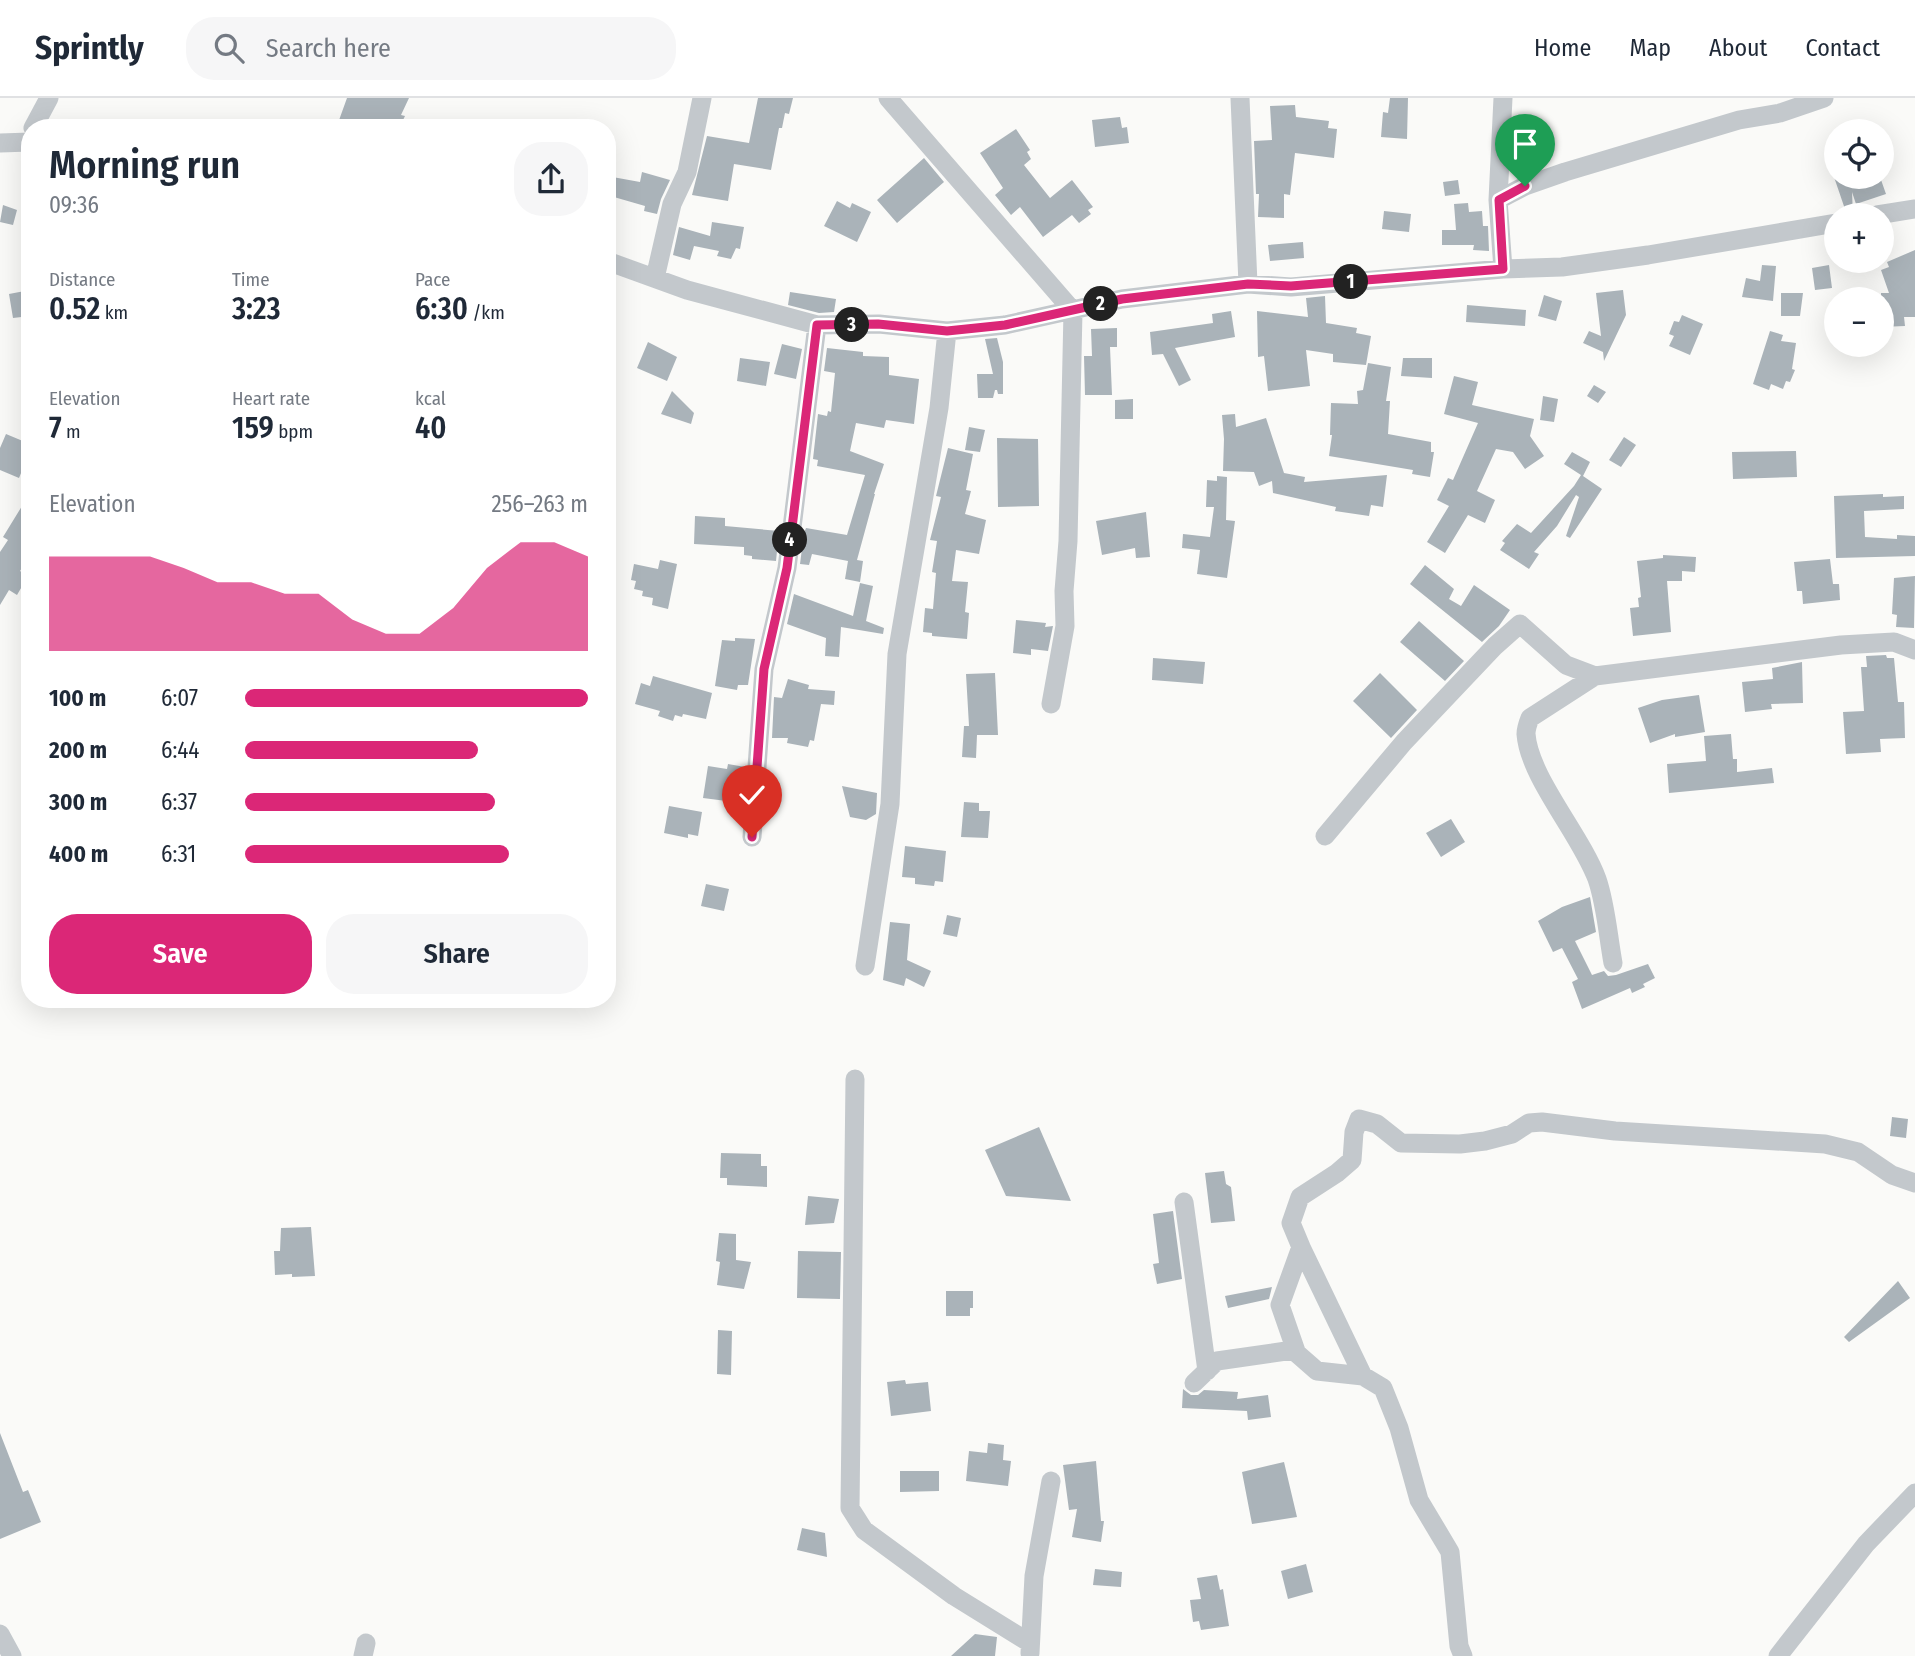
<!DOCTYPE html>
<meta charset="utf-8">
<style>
:root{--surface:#fff;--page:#f6f6f7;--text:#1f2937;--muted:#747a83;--line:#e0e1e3;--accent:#db2777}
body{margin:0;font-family:"Fira Sans Condensed",sans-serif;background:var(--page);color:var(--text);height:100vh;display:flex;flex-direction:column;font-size:26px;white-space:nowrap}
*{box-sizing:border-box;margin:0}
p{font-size:23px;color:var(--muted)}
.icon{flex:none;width:38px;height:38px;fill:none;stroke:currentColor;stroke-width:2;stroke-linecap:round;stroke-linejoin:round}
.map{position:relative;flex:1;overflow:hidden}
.details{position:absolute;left:21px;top:21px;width:595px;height:889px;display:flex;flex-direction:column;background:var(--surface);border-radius:28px;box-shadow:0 7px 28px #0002}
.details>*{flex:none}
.fabs{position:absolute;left:1824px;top:21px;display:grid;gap:14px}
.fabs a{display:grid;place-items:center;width:70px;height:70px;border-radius:50%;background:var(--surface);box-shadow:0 7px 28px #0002;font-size:35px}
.pin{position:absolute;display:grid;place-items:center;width:60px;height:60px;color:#fff;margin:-72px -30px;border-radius:50% 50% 50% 0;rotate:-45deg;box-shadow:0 0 7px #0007}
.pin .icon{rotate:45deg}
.km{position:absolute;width:35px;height:35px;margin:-18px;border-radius:50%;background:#222;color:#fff;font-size:19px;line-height:35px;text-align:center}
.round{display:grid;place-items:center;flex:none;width:74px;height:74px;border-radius:28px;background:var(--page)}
.summary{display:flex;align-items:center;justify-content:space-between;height:119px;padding:0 28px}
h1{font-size:38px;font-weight:600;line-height:52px}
.stats{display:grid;grid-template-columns:repeat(3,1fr);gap:10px;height:119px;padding:7px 28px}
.stats div{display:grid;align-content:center}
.stats b{font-size:30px;font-weight:600}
.stats small{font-size:19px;font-weight:400}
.stats p{font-size:19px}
.chart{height:196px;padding:14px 28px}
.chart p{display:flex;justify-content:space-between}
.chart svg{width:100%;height:126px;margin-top:7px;fill:var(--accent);opacity:.7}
.button{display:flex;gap:14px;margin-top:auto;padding:14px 28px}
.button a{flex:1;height:80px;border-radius:28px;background:var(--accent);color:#fff;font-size:28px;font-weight:600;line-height:80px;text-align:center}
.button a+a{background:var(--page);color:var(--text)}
ul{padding:0 28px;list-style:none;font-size:23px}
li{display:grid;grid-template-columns:112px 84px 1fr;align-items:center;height:52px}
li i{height:18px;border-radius:9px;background:var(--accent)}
header{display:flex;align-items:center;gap:42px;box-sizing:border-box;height:98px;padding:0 35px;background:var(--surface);border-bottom:2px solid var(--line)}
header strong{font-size:33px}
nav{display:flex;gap:38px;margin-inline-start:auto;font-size:24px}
.search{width:490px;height:63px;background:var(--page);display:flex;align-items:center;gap:18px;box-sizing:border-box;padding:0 24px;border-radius:28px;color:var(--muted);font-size:26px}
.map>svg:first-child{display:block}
</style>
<header>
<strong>Sprintly</strong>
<div class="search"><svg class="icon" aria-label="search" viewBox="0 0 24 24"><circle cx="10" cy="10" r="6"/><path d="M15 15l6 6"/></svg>Search here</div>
<nav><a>Home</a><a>Map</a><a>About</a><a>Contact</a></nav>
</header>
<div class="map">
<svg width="1915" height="1558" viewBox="0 0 1915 1558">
<rect width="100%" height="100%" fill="#fafaf8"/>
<path fill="#aab3b9" d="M347 0H409L401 17 405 18 399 30H352L338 25Z
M758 0H793L789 16 785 15 782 30H779L771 72 734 66 728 103 692 97 707 38 749 45Z
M1390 0H1408L1407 41 1381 39 1383 14 1388 15Z
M1295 7 1296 19 1329 23 1328 30 1337 31 1334 60 1295 55 1290 97 1284 96V120L1258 119 1259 96H1256L1254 43 1272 42 1270 8Z
M1120 19 1122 30 1127 29 1129 45 1095 49 1092 22Z
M1016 31 1030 52 1027 54 1031 61 1024 67 1050 100 1072 82 1093 109 1088 112 1091 116 1079 125 1072 117 1043 139 1020 109 1011 117 995 97 1003 90 980 55Z
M924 60 944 84 897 125 877 102Z
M642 74 670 82 661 101 657 116 644 113 645 108 607 97V78L640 84Z
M1834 79H1880L1886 96 1856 106 1852 94 1853 117H1847Z
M1458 82 1460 96 1445 98 1443 84Z
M837 103 850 110 852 105 871 114 857 144 824 128Z
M1468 105 1469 114 1482 113 1483 128H1488L1489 153 1473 152 1474 147H1442V132H1456L1454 106Z
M3 107 17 112 13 127 0 124Z
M1384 113 1411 116 1409 134 1382 131Z
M712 124 744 129 740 151 736 150 731 161 717 158 719 153 694 148 690 162 673 157 679 129 710 138Z
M1303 144 1304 160 1270 163 1268 147Z
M1915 152V219H1904L1905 228 1881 229V195H1889L1881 172 1889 169 1887 164Z
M1762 167 1776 168 1773 203 1742 199 1746 180 1760 183Z
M1829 167 1832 190 1815 192 1812 170Z
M30 192V218L13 220 9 196Z
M1623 192 1626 217 1604 263 1603 254 1583 245 1589 233 1601 238 1596 195Z
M790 194 836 201 834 214 819 215 788 207Z
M1781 195H1803L1800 218H1781Z
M1544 197 1562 203 1556 223 1538 218Z
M1325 198 1326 225 1357 230 1356 235 1371 238 1366 267 1333 264V256L1306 252 1310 288 1268 293 1264 258 1258 259 1257 213 1308 219 1306 200Z
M1467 207 1526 212 1525 228 1466 224Z
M1231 213 1235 239 1175 250 1191 282 1179 288 1163 256 1152 257 1150 234 1213 225 1212 216Z
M1682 217 1703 226 1690 257 1669 248 1674 238 1669 236 1674 223 1679 224Z
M1117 230V249H1110L1112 297H1085L1084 258H1092L1091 231Z
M1770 233 1783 237 1781 243 1796 245 1792 271 1795 272 1790 284 1786 283 1783 291 1771 286 1769 292 1753 286Z
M997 240 1003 264V296H998L997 292H995L993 300H978L977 276H993L985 241Z
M648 244 677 259 667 283 637 270Z
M782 246 802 251 796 281 774 276Z
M827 250 863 254V258L889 259V277L919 281 914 326 886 322 884 330 856 325 850 353 884 366 874 396H875L857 462 863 463 860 484 845 481 848 463 812 456 809 467 800 466 804 435 806 430 847 437 865 377 817 368 818 362 813 361 818 316 827 318 828 313 831 314 835 275 824 273Z
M740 260 770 264 766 288 737 283Z
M1403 260H1432V280L1401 278Z
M1368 265 1391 269 1386 303H1390L1388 336 1431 344V354H1434L1430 379 1412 376 1413 372 1329 358 1332 337H1330L1331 305 1358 306 1357 293 1363 292Z
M1454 278 1478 284 1472 307 1534 321 1530 338 1544 358 1525 371 1513 354 1496 351 1477 393 1495 402 1485 425 1468 417 1445 455 1427 444 1449 408 1437 402 1448 380 1453 382 1478 325 1444 316Z
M1594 287 1606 294 1598 305 1587 298Z
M672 293 694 315 691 326 661 316Z
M1543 298 1558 301 1554 324 1540 322Z
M1133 301V321H1115V302Z
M1235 316 1236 329 1266 320 1284 375 1305 379 1304 384 1387 377 1383 409 1371 407 1369 418 1335 413 1336 409 1273 395 1272 383 1259 388 1254 374 1223 373 1224 341 1222 317Z
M969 329 985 332 980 354 965 352Z
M6 336 30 346 25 357 28 358 19 380 0 372V350Z
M1624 339 1636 347 1621 369 1609 362Z
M997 340 1038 341 1039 408 998 409Z
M948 350 973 356 966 392 971 393 965 416 986 422 979 456 956 452 952 483 968 484 965 514 969 515 967 541 932 538V535L923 534 925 510 933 511 936 475 932 474 937 443 930 442 941 399 936 398Z
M1796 353 1797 379 1733 381 1732 354Z
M1572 354 1590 364 1583 378 1602 391 1570 440 1566 438 1579 399 1576 397 1557 428 1534 454 1539 456 1529 471 1500 452 1505 445 1502 443 1517 426 1531 435 1574 388 1581 377 1564 366Z
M1217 378 1227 379 1226 422 1235 423 1227 480 1197 476 1200 452 1182 450 1183 436 1210 439 1214 409H1206L1207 382 1217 383Z
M30 395V458L20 473 28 478 17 497 9 492 0 507V454L8 442 3 439Z
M1883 396V399L1904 398V411L1864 413 1865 439 1897 441V437L1915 438V458L1836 460 1834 398Z
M1146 414 1150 459 1136 460 1135 450 1102 457 1096 423Z
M695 418 725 420V428L779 433 776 463 752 461V458L744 457V449L694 446Z
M1663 457 1696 459 1695 474 1682 473V483H1667L1671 534 1633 538 1630 510 1639 509 1638 500 1641 499 1637 463 1663 460Z
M1830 461 1833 486H1839L1840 502 1803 506 1802 493H1797L1794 464Z
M660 462 677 466 668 511 652 507 653 500 642 498 643 493 634 491 636 483 631 482 634 466 658 471Z
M1425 467 1454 491 1449 501 1461 508 1474 487 1510 512 1499 528 1482 544 1410 486Z
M1915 478 1914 530 1896 529 1897 517 1892 516 1894 480Z
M860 485 873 488 866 523 884 530 883 536 841 529 839 559 825 558 826 540 787 526 794 496 853 518Z
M1016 522 1046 525 1045 529 1053 528 1048 553 1031 551V557L1013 555Z
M1419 523 1464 563 1445 583 1400 544Z
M735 540 755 541 748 587H738L737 592 715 588 722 542 735 543Z
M1886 557 1887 560H1894L1898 604H1904L1905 640 1880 641 1881 654 1846 656 1843 614 1864 613 1861 569H1867L1866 558Z
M1153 560 1205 564 1203 586 1152 582Z
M1802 564 1803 605 1771 606 1772 611 1745 614 1742 584 1773 581 1772 570Z
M995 575 998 637H977L976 660 962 659 964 628H969L966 576Z
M1380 575 1417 612 1391 640 1353 603Z
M653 578 712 595 706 621 683 616 682 619 675 617 673 623 658 618 660 613 635 606 641 585 650 588Z
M788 581 809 587 808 591 835 593 834 607 821 606 814 643 810 642 808 649 787 645 788 640H772L774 599 782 600Z
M1699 597 1705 634 1675 639V636L1650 645 1638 610 1662 602Z
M1731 636 1733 661H1737V674L1772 670 1774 685 1669 695 1667 666 1706 663 1704 638Z
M728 666 745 669 742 705 703 700 708 668 727 671Z
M842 688 877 695 876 716 866 722 850 719Z
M964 704 979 705V713H990L988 740 961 739Z
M669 708 702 714 698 738 688 736V740L664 735Z
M1451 721 1465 744 1441 759 1426 735Z
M905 748 946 753 943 784 935 783 934 788 915 786V780L902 779Z
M706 786 729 791 724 813 701 808Z
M1590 799 1596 834 1575 843 1592 877 1604 873 1608 878 1616 877 1648 866 1655 880 1643 886 1645 889 1632 895 1630 890 1582 911 1572 884 1578 881 1562 850 1553 854 1538 823 1562 809Z
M947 817 961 820 957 839 943 836Z
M890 824 910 826 907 862 931 873 924 889 906 880 904 888 883 882Z
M1892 1019 1908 1021 1906 1040 1890 1038Z
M1039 1029 1071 1103 1006 1098 985 1052Z
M721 1055 761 1056V1068H767V1089L727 1087V1080H720Z
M1224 1073 1226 1086 1231 1089 1235 1123 1211 1125 1205 1075Z
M808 1098 839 1101 834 1125 805 1127Z
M1173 1113 1182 1181 1157 1186 1153 1166 1159 1165 1153 1116Z
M311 1129 315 1178 292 1179V1176L275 1177 274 1153H280L281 1130Z
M719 1135 736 1136V1162L751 1164 744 1191 717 1187 720 1164 716 1163Z
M798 1153 841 1154 840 1201 797 1200Z
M1898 1183 1910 1200 1849 1244 1844 1239Z
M1272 1189 1269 1201 1228 1210 1225 1198Z
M946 1193H973V1210H970V1218H946Z
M718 1232 732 1233 731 1277 717 1276Z
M905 1282 906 1286 928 1284 931 1313 891 1318 887 1284Z
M1183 1291 1191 1297H1198L1204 1292 1238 1294 1237 1301 1268 1297 1271 1319 1248 1322 1247 1313 1182 1310Z
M0 1335 23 1394 28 1392 41 1424 0 1441Z
M988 1345 1004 1347 1003 1362 1011 1363 1008 1388 966 1383 969 1353 987 1355Z
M1096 1363 1101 1423H1104L1101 1444 1072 1439 1077 1411 1069 1412 1063 1367Z
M1284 1364 1297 1419 1252 1426 1242 1374Z
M900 1373H939V1393L900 1394Z
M802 1430 825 1435 827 1459 797 1452Z
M1306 1466 1313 1494 1288 1501 1281 1473Z
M1095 1471 1122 1474 1121 1489 1093 1487Z
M1217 1477 1220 1492 1223 1491 1229 1528 1201 1532 1199 1523 1193 1524 1190 1502 1201 1501 1197 1480Z
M975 1536 997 1539 995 1558H951Z"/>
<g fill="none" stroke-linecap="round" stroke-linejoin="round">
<path stroke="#c3c8cc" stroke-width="19" d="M888 0 1073 213 1068 443 1064 493 1065 528 1051 606
M1240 0 1248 186
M1503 0 1498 102 1503 171
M33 30 49 0
M0 45 30 44
M1498 102 1525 88 1565 74 1739 22 1780 15 1824 0
M1877 117 1915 111
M607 163 687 192 817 227 879 226 947 233 1005 227 1122 201 1248 186 1291 189 1503 171 1562 169 1648 157 1836 125
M655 180 672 106 687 74 702 0
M1325 738 1404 644 1495 548 1520 526 1566 567 1595 578
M752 739 764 571 787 470 817 227
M1613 865C1608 838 1606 807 1597 781 1581 737 1529 679 1526 636 1526 631 1528 625 1530 620L1595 578 1841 547 1894 544 1915 552
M865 868 890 706 897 556 939 310 947 233
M855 981 850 1410 864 1432 954 1498 1030 1545
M1184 1104 1207 1273
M1301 1149 1291 1125 1300 1099 1337 1075 1352 1062 1354 1034 1359 1021 1377 1026 1401 1045 1460 1046 1485 1043 1512 1036 1529 1025 1542 1024 1615 1033 1825 1046 1858 1054 1892 1077 1915 1085
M1297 1256 1280 1207 1301 1149 1363 1278
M1194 1285 1217 1263 1293 1252 1317 1273 1363 1278 1383 1290 1399 1330 1419 1402 1450 1454 1459 1548 1463 1558
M0 1536 12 1558
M1030 1555 1034 1478 1051 1383
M363 1558 366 1545
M1778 1558 1866 1446 1915 1395"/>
</g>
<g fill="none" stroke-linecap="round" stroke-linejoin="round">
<g stroke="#fff" stroke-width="14">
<path id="route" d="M752 739 764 571 787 470 817 227 878 226 947 233 1005 227 1122 201 1248 186 1291 188 1503 171 1499 102 1525 88"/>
</g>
<use href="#route" stroke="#db2777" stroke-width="9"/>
</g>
</svg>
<div class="fabs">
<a><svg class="icon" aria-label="locate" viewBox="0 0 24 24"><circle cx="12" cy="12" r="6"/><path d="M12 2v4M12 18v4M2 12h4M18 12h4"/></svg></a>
<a>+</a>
<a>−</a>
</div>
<div class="pin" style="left:1525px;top:88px;background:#1e9e55"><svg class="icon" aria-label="arrive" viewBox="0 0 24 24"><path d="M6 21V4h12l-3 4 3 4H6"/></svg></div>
<div class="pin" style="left:752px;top:739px;background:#d93025"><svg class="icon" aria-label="check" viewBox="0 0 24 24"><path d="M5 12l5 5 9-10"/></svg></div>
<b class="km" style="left:1351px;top:184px">1</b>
<b class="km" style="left:1101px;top:206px">2</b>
<b class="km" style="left:852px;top:227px">3</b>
<b class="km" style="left:790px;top:442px">4</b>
<section class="details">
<div class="summary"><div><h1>Morning run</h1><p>09:36</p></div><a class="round"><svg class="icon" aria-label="share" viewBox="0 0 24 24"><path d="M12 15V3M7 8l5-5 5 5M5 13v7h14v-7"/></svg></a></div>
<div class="stats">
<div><p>Distance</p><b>0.52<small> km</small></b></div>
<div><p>Time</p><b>3:23</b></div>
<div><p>Pace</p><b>6:30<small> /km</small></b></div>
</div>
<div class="stats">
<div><p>Elevation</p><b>7<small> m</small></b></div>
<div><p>Heart rate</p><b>159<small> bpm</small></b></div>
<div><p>kcal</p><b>40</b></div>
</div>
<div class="chart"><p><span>Elevation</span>256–263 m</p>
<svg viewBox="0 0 160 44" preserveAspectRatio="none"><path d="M0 44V11L10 11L20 11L30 11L40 15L50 20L60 20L70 24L80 24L90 33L100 38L110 38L120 29L130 15L140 6L150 6L160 11V44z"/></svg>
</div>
<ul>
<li><b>100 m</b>6:07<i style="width:100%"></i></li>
<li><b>200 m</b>6:44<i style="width:68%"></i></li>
<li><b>300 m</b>6:37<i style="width:73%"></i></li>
<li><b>400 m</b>6:31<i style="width:77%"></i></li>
</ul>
<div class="button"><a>Save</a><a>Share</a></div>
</section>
</div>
